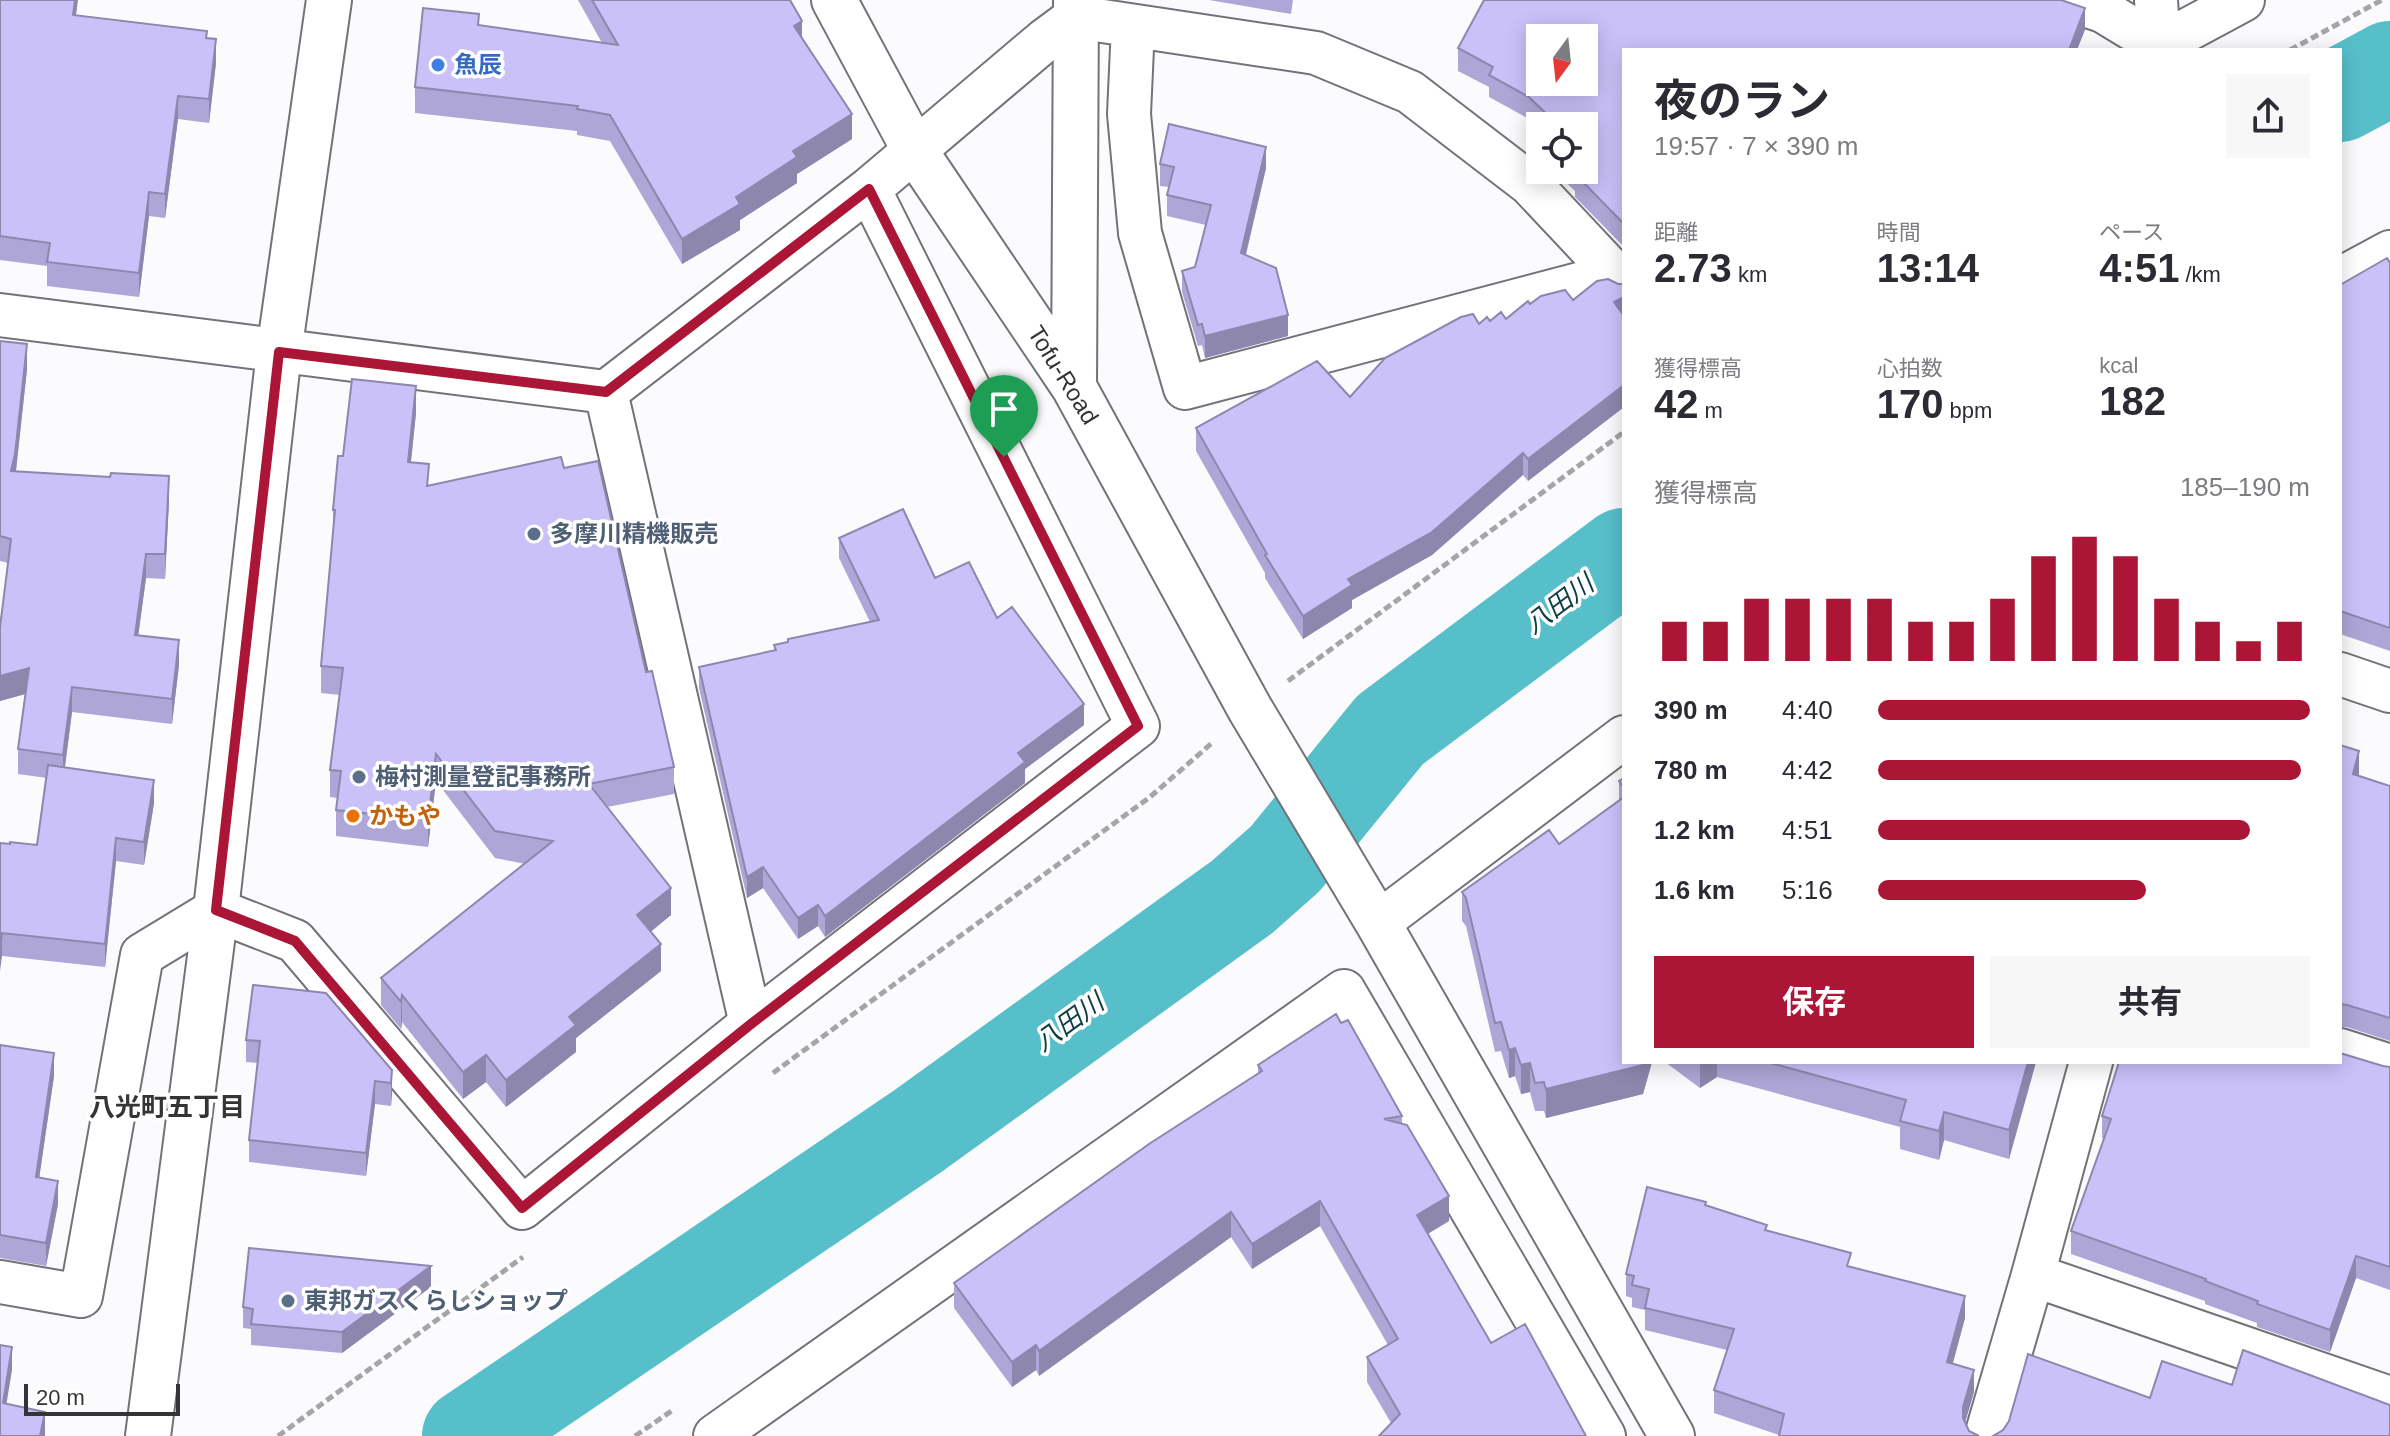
<!DOCTYPE html>
<html lang="ja">
<meta charset="utf-8">
<style>
:root{--surface:#fff;--page:#f7f7f7;--text:#2b2b33;--muted:#7c7c81;--accent:#ab1536}
body{margin:0;font-family:Helvetica,"Noto Sans JP",sans-serif;background:var(--page);color:var(--text);height:100vh;display:flex;flex-direction:column;font-size:30px;white-space:nowrap}
*{box-sizing:border-box;margin:0}
p{font-size:26px;color:var(--muted)}
.icon{flex:none;width:44px;height:44px;fill:none;stroke:currentColor;stroke-width:2;stroke-linecap:round;stroke-linejoin:round}
.map{position:relative;flex:1;overflow:hidden}
.side{position:absolute;left:1622px;top:48px;width:720px;height:1016px;display:flex;flex-direction:column;background:var(--surface);border-radius:0px;box-shadow:0 4px 20px #0003}
.side>*{flex:none}
.needle{width:52px;rotate:195deg}
.tools{position:absolute;left:1526px;top:24px;display:grid;gap:16px}
.tools a{display:grid;place-items:center;width:72px;height:72px;border-radius:0px;background:var(--surface);box-shadow:0 4px 20px #0003;font-size:40px}
.scale{position:absolute;left:24px;bottom:20px;width:156px;box-sizing:border-box;padding-left:8px;border:4px solid #343437;border-top:0;font-size:22px;line-height:28px;white-space:nowrap;color:#343437;-webkit-text-stroke:6px #fff;paint-order:stroke}
.pin{position:absolute;display:grid;place-items:center;width:68px;height:68px;color:#fff;margin:-82px -34px;border-radius:50% 50% 50% 0;rotate:-45deg;box-shadow:0 0 8px #0007}
.pin .icon{rotate:45deg}
.round{display:grid;place-items:center;flex:none;width:84px;height:84px;border-radius:0px;background:var(--page)}
.headline{display:flex;align-items:center;justify-content:space-between;height:136px;padding:0 32px}
h1{font-size:44px;font-weight:700;line-height:60px}
.metrics{display:grid;grid-template-columns:repeat(3,1fr);gap:12px;height:136px;padding:8px 32px}
.metrics div{display:grid;align-content:center}
.metrics b{font-size:40px;font-weight:700}
.metrics small{font-size:22px;font-weight:400}
.metrics p{font-size:22px}
.chart{height:224px;padding:16px 32px}
.chart p{display:flex;justify-content:space-between}
.chart svg{width:100%;height:144px;margin-top:8px;stroke:var(--accent);stroke-width:6}
.button{display:flex;gap:16px;margin-top:auto;padding:16px 32px}
.button a{flex:1;height:92px;border-radius:0px;background:var(--accent);color:#fff;font-size:32px;font-weight:700;line-height:92px;text-align:center}
.button a+a{background:var(--page);color:var(--text)}
ul{padding:0 32px;list-style:none;font-size:26px}
li{display:grid;grid-template-columns:128px 96px 1fr;align-items:center;height:60px}
li i{height:20px;border-radius:10px;background:var(--accent)}
.map>svg:first-child{display:block}
</style>
<div class="map">
<svg width="2390" height="1436" viewBox="0 0 2390 1436">
<rect width="100%" height="100%" fill="#fbfbfe"/>
<g fill="none" stroke-linecap="round" stroke-linejoin="round">
<path stroke="#57bfca" stroke-width="94" d="M2340 95 2390 68
M469 1436 918 1131 1242 897 1285 859 1390 730 1624 555"/>
<g stroke="#737279" stroke-width="46">
<path id="minor" d="M2069 0 2103 11 2159 45
M2156 0 2159 45
M1133 26 1129 114 1140 233 1185 388 1613 275
M2150 50 2243 0
M2340 279 2390 252
M0 315 606 392 869 189 1045 40 1076 17 1316 53 1410 92 1530 184 1624 284
M606 392 751 1024
M2340 674 2390 691
M1378 923 1624 737
M2340 1050 2390 1066
M2033 1275 2390 1398
M0 1282 81 1296 142 955 216 910 295 941 522 1208 751 1024 1138 726 869 189
M715 1436 1344 991 1604 1436
M1986 1436 2033 1275 2091 1062"/>
</g>
<g stroke="#737279" stroke-width="48">
<path id="tertiary" d="M834 0 915 151 1074 387 1250 709 1378 923 1672 1436
M1074 387 1076 0"/>
</g>
<g stroke="#737279" stroke-width="48">
<path id="secondary" d="M148 1436 216 910 279 352 329 0"/>
</g>
<path stroke="#a5a5a8" stroke-width="5" stroke-dasharray="8 4" stroke-linecap="butt" d="M2290 50 2382 0
M1288 681 1624 432
M773 1073 1150 797 1212 743
M278 1436 523 1257
M635 1436 673 1410"/>
<use href="#minor" stroke="#fff" stroke-width="42"/>
<use href="#tertiary" stroke="#fff" stroke-width="44"/>
<use href="#secondary" stroke="#fff" stroke-width="44"/>
</g>
<path fill="#aea6d6" d="M0 0 76 15 207 39 216 63 209 123 178 119 165 218 149 216 139 297 47 286V266L0 260Z
M578 0H790L802 38 852 139 797 174V183L740 220V230L682 264 610 141 577 135V131L415 113V87L479 25 602 43Z
M1209 0H1293L1291 14Z
M2085 30 1624 50V247L1575 197V191L1556 173V170H1584V126H1540V130L1529 119 1489 97V87L1458 71V48Z
M1160 164 1266 168 1246 255 1288 336 1205 358 1202 345 1198 346 1182 292V271L1195 267 1206 225 1167 216V195L1169 187 1160 186Z
M2390 263V651L2340 634V285Z
M1618 284H1624V407L1528 481 1523 475 1432 555 1352 600V608L1303 639 1265 578V573L1196 451V428L1350 397 1479 324 1490 321 1506 319 1530 304 1573 300Z
M0 341 27 369 16 471 169 501 165 579 146 578 138 635 179 665 172 724 72 712 65 768 154 803 144 865 116 861 105 967 2 956 0 843 37 845 47 778 18 774V749L25 694 0 701V627L8 563 0 561Z
M416 413 411 462 429 485 564 468 646 672 674 767V794L607 807 671 915 651 932 661 971 576 1038V1052L506 1107 486 1082 463 1099 402 1022 401 1029 381 1005V978L525 864 495 858 436 781 428 847 336 836V810L337 798 330 797V770L340 695 321 693V666L333 535V510L343 456Z
M839 538 935 578 997 618 1084 725 1025 769V783L825 937 818 926 798 939 763 888 747 898 699 688V667L774 651V645L870 622 839 558Z
M2340 745 2359 773V776L2390 786V1041L2347 1027H2340Z
M1624 778V1062H1652L1643 1094 1546 1118 1544 1111H1535L1530 1092 1521 1094 1515 1076 1509 1078 1501 1051 1495 1052 1466 926 1462 921V892L1559 844 1619 801V781Z
M253 985 392 1070V1093L391 1106 375 1104 366 1176 249 1162V1140L258 1063 246 1062V1040Z
M1341 1023 1402 1116V1123L1449 1221 1428 1234 1491 1343 1391 1423 1367 1382V1357L1388 1345 1320 1226 1252 1269 1231 1237 1039 1376 1036 1370 1012 1387 954 1308V1283L1258 1073V1065Z
M0 1045 54 1076 39 1178 58 1204 46 1266 0 1258Z
M1665 1062H2036L2009 1159 1944 1140 1939 1160 1900 1149V1127L1717 1077 1700 1088Z
M2383 1066 2390 1067V1290L2356 1278 2330 1352 2257 1327V1323L2205 1304V1301L2071 1254V1231L2104 1139 2102 1138V1116Z
M1706 1205 1851 1267 1965 1318 1953 1363 1974 1392 1965 1423 1779 1435 1714 1413V1390L1727 1350 1645 1330V1310L1632 1307V1298L1626 1296V1274Z
M431 1287 342 1353 251 1345V1329L243 1328V1307Z"/>
<path fill="#8d87ae" d="M75 0H78L73 39V15Z
M2085 8V30L2077 50H2069Z
M802 21V47L794 26Z
M216 39V63L209 123V99Z
M178 96V119L165 218V194Z
M852 114V139L797 174V183L740 220V230L682 264V239L793 151Z
M1266 147V168L1241 274V253Z
M149 192V216L139 297V273Z
M1624 297V320L1614 302Z
M1288 315V336L1205 358V336Z
M27 344V369L15 479 11 471Z
M1624 385V407L1528 481V459Z
M416 386V413L408 489V462Z
M1523 453V475L1432 555 1352 600V608L1303 639V616L1348 579Z
M169 476V501L165 579V554Z
M146 554V578L135 660V635Z
M179 640V665L172 724V699Z
M29 668V693L0 701V676Z
M72 687V712L63 780V755Z
M2342 697V719L2340 725V702Z
M1084 704V725L1025 769V783L825 937V916L1018 753Z
M2359 751V773L2353 796V774Z
M436 754V781L428 847V820Z
M154 780V803L144 865V842Z
M116 838V861L105 967V944Z
M763 867V888L747 898V877Z
M671 888V915L637 942V915Z
M818 905V926L798 939V918Z
M2 933V956L0 971V948Z
M661 944V971L576 1038V1052L506 1107V1080L569 1017Z
M402 995V1022L401 1029V1002Z
M1515 1048V1076L1509 1078V1050Z
M54 1053V1076L36 1200V1177Z
M486 1055V1082L463 1099V1072Z
M1644 1062H1652L1643 1094 1546 1118V1089Z
M1700 1062H1717V1077L1700 1088Z
M2028 1062H2036L2009 1159V1130Z
M1530 1063V1092L1521 1094V1065Z
M392 1070V1093L391 1106V1083Z
M375 1081V1104L366 1176V1153Z
M1944 1112V1140L1939 1160V1131Z
M58 1181V1204L46 1266V1243Z
M1449 1196V1221L1417 1240V1215Z
M1320 1201V1226L1252 1269V1244Z
M1231 1212V1237L1039 1376V1351Z
M2356 1256V1278L2330 1352V1330Z
M431 1266V1287L342 1353V1332Z
M1965 1296V1318L1947 1384V1362Z
M1036 1345V1370L1012 1387V1362Z
M12 1347V1370L3 1425V1403Z
M1974 1370V1392L1963 1429V1407Z
M45 1412V1436H40Z"/>
<path fill="#cac1f9" stroke="#8d87ae" stroke-width="2" fill-rule="evenodd" d="M0 0H75L73 15 207 31 206 38 216 39 209 99 178 96 165 194 149 192 139 273 47 262 50 243 0 236Z
M592 0H790L802 21 794 26 852 114 793 151 797 157 736 197 740 204 682 239 610 115 577 109 578 106 415 87 423 8 479 14 478 25 618 45Z
M1484 0H2061L2085 8 2069 50H1624V224L1575 174 1577 171 1576 170H1584V126H1559L1529 97 1489 75 1493 67 1458 48ZM1540 38H1584V82H1540Z
M1169 124 1266 147 1241 253 1276 268 1288 315 1205 336 1202 324 1198 325 1182 271 1195 267 1211 205 1167 195 1174 167 1160 164Z
M2387 258 2390 263V628L2340 611V285Z
M1608 279 1618 284H1624V297L1614 302 1624 316V385L1528 459 1523 453 1432 532 1348 579 1352 585 1303 616 1265 555 1267 554 1196 428 1317 361 1350 397 1385 358 1461 317 1473 314 1479 324 1487 317 1490 321 1501 312 1506 319 1528 301 1530 304 1541 296 1565 290 1573 300 1597 281Z
M0 341 27 344 15 454 11 471 110 477 111 473 169 476 165 554H146L135 635 179 640 172 699 72 687 63 755 18 749 29 668 0 676V627L11 539 0 536Z
M352 379 416 386 408 462 429 464 427 486 561 457 564 468 598 461 646 672 652 671 674 767 589 784 671 888 637 915 661 944 569 1017 576 1025 506 1080 486 1055 463 1072 402 995 401 1002 381 978 553 841 495 831 436 754 428 820 336 810 341 771 330 770 343 668 321 666 335 510H333L338 456H343Z
M903 509 935 578 969 562 997 618 1012 607 1084 704 1018 753 1025 762 825 916 818 905 798 918 763 867 747 877 699 667 776 650 774 645 788 642V639L879 620 839 538Z
M2340 745 2359 751 2353 774 2390 786V1018L2347 1005 2340 1004Z
M48 765 154 780 144 842 116 838 105 944 2 933 0 948V843L10 844V842L37 845Z
M1624 778V788L1619 781Z
M1624 797V1062H1644L1643 1065 1546 1089 1544 1082 1535 1083 1530 1063 1521 1065 1515 1048 1509 1050 1501 1022 1495 1023 1466 898 1462 892 1549 830 1559 844Z
M253 985 326 993 392 1070 391 1083 375 1081 366 1153 249 1140 260 1041 246 1040Z
M1336 1014 1341 1023 1348 1020 1402 1116 1384 1119 1407 1125 1449 1196 1417 1215 1491 1343 1525 1324 1586 1436H1379L1400 1414 1367 1357 1398 1339 1320 1201 1252 1244 1231 1212 1039 1351 1036 1345 1012 1362 954 1283 1149 1144 1262 1071 1258 1065Z
M0 1045 54 1053 36 1177 58 1181 46 1243 0 1235Z
M2340 1053 2383 1066 2390 1067V1267L2356 1256 2330 1330 2257 1304 2258 1301 2205 1281 2206 1279 2071 1231 2111 1119 2102 1116 2119 1062H2340Z
M1767 1062H2028L2009 1130 1944 1112 1939 1131 1900 1121 1906 1100Z
M1647 1187 1706 1202 1705 1205 1767 1225 1765 1230 1851 1253 1847 1266 1965 1296 1947 1362 1974 1370 1963 1407V1418L1969 1431 1979 1436H1779L1784 1414 1714 1390 1734 1329 1645 1308 1649 1289 1632 1285 1634 1276 1626 1274Z
M249 1248 431 1266 342 1332 251 1324 253 1309 243 1307Z
M0 1345 12 1347 3 1403 45 1412 40 1436H0Z
M2243 1350 2390 1405V1436H1993L2003 1430 2009 1421 2028 1354 2150 1398 2162 1361 2232 1385Z"/>
<g fill="none" stroke-linecap="round" stroke-linejoin="round">
<g stroke="#fff" stroke-width="16">
<path id="route" d="M869 189 1138 726 751 1024 522 1208 295 941 216 910 279 352 606 392Z"/>
</g>
<use href="#route" stroke="#ab1536" stroke-width="10"/>
</g>
<circle fill="#3f7fe0" stroke="#fff" stroke-width="3" cx="438" cy="65" r="8"/>
<g fill="#5c6f8a" stroke="#fff" stroke-width="3">
<circle cx="534" cy="534" r="8"/>
<circle cx="359" cy="777" r="8"/>
<circle cx="288" cy="1301" r="8"/>
</g>
<circle fill="#e8710a" stroke="#fff" stroke-width="3" cx="353" cy="816" r="8"/>
<g text-anchor="middle" stroke-width="7" stroke-linejoin="round" paint-order="stroke">
<g font-size="24" font-weight="bold" fill="#366cbe" stroke="#fff" text-anchor="start">
<text x="454" y="73">魚辰</text>
</g>
<g font-size="24" fill="#343437" stroke="#fff">
<text transform="translate(1063 375) rotate(58)" y="8">Tofu-Road</text>
</g>
<g font-size="24" font-weight="bold" fill="#4e5e75" stroke="#fff" text-anchor="start">
<text x="550" y="542">多摩川精機販売</text>
<text x="375" y="785">梅村測量登記事務所</text>
<text x="304" y="1309">東邦ガスくらしショップ</text>
</g>
<g font-size="24" font-weight="bold" fill="#c56008" stroke="#fff" text-anchor="start">
<text x="369" y="824">かもや</text>
</g>
<g font-size="26" font-style="italic" fill="#0d3e43" stroke="#fff">
<text transform="translate(1559 604) rotate(-37)" y="9">八田川</text>
<text transform="translate(1069 1022) rotate(-36)" y="9">八田川</text>
</g>
<g font-size="26" font-weight="bold" fill="#343437" stroke="#fff">
<text x="167" y="1116">八光町五丁目</text>
</g>
</g>
</svg>
<div class="tools">
<a><svg class="needle" viewBox="-14 -14 28 28"><path d="M0-13l5 13h-10z" fill="#e53935"/><path d="M0 13l5-13h-10z" fill="#7c7c81"/></svg></a>
<a><svg class="icon" aria-label="locate" viewBox="0 0 24 24"><circle cx="12" cy="12" r="6"/><path d="M12 2v4M12 18v4M2 12h4M18 12h4"/></svg></a>
</div>
<div class="scale">20 m</div>
<div class="pin" style="left:1004px;top:457px;background:#1e9e55"><svg class="icon" aria-label="arrive" viewBox="0 0 24 24"><path d="M6 21V4h12l-3 4 3 4H6"/></svg></div>
<section class="side">
<div class="headline"><div><h1>夜のラン</h1><p>19:57 · 7 × 390 m</p></div><a class="round"><svg class="icon" aria-label="share" viewBox="0 0 24 24"><path d="M12 15V3M7 8l5-5 5 5M5 13v7h14v-7"/></svg></a></div>
<div class="metrics">
<div><p>距離</p><b>2.73<small> km</small></b></div>
<div><p>時間</p><b>13:14</b></div>
<div><p>ペース</p><b>4:51<small> /km</small></b></div>
</div>
<div class="metrics">
<div><p>獲得標高</p><b>42<small> m</small></b></div>
<div><p>心拍数</p><b>170<small> bpm</small></b></div>
<div><p>kcal</p><b>182</b></div>
</div>
<div class="chart"><p><span>獲得標高</span>185–190 m</p>
<svg viewBox="0 0 160 44" preserveAspectRatio="none"><path d="M5 44V32M15 44V32M25 44V25M35 44V25M45 44V25M55 44V25M65 44V32M75 44V32M85 44V25M95 44V12M105 44V6M115 44V12M125 44V25M135 44V32M145 44V38M155 44V32"/></svg>
</div>
<ul>
<li><b>390 m</b>4:40<i style="width:100%"></i></li>
<li><b>780 m</b>4:42<i style="width:98%"></i></li>
<li><b>1.2 km</b>4:51<i style="width:86%"></i></li>
<li><b>1.6 km</b>5:16<i style="width:62%"></i></li>
</ul>
<div class="button"><a>保存</a><a>共有</a></div>
</section>
</div>
